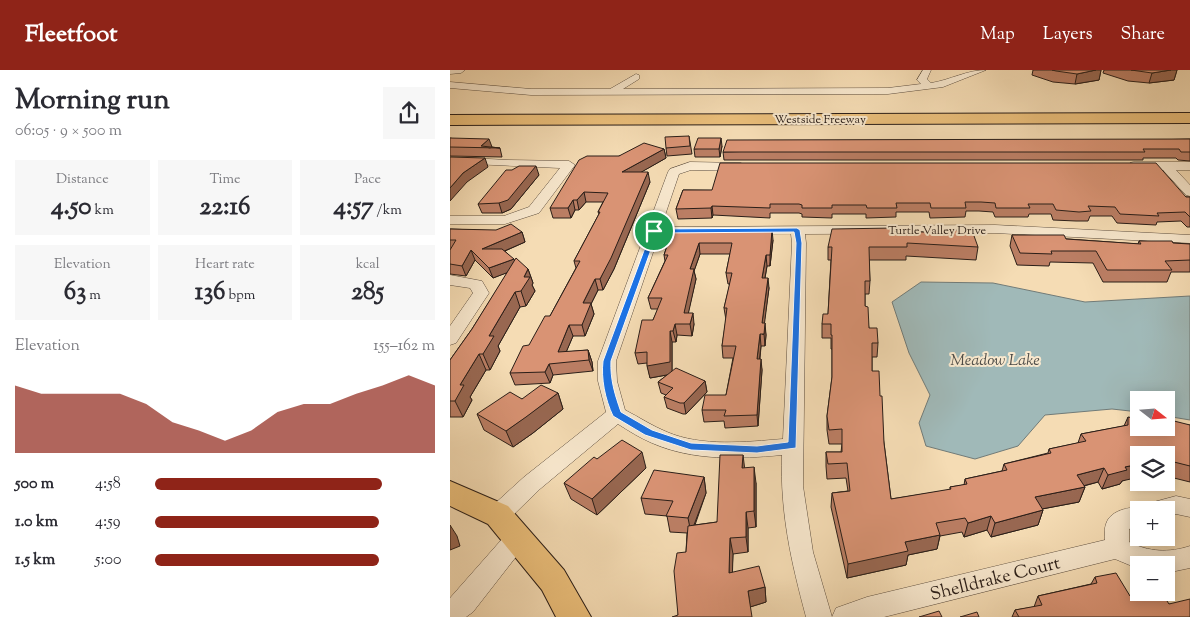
<!DOCTYPE html>
<meta charset="utf-8">
<style>
:root{--surface:#fff;--page:#f7f7f7;--text:#2b2b33;--muted:#7c7c81;--accent:#8f2418}
body{margin:0;font-family:"Sorts Mill Goudy",serif;background:var(--page);color:var(--text);height:100vh;display:flex;flex-direction:column;font-size:19px;white-space:nowrap}
*{box-sizing:border-box;margin:0}
p{font-size:16px;color:var(--muted)}
.icon{flex:none;width:28px;height:28px;fill:none;stroke:currentColor;stroke-width:2;stroke-linecap:round;stroke-linejoin:round}
.map{position:relative;flex:1;overflow:hidden}
.drawer{display:flex;flex-direction:column;background:var(--surface);width:450px}
.drawer>*{flex:none}
.needle{width:32px;rotate:107deg}
.buttons{position:absolute;left:680px;top:321px;display:grid;gap:10px}
.buttons a{display:grid;place-items:center;width:45px;height:45px;border-radius:0px;background:var(--surface);box-shadow:0 2px 12px #0003;font-size:25px}
.pin{position:absolute;display:grid;place-items:center;width:42px;height:42px;color:#fff;margin:-21px;border:2px solid #fff;border-radius:50%;box-shadow:0 1px 5px #0007}
.round{display:grid;place-items:center;flex:none;width:52px;height:52px;border-radius:0px;background:var(--page)}
.head{display:flex;align-items:center;justify-content:space-between;height:85px;padding:0 15px}
h1{font-size:28px;font-weight:700;line-height:38px}
.metrics{display:grid;grid-template-columns:repeat(3,1fr);gap:8px;height:85px;padding:5px 15px}
.metrics div{display:grid;align-content:center;border-radius:0px;background:var(--page);text-align:center}
.metrics b{font-size:25px;font-weight:700}
.metrics small{font-size:14px;font-weight:400}
.metrics p{font-size:14px}
.chart{height:140px;padding:10px 15px}
.chart p{display:flex;justify-content:space-between}
.chart svg{width:100%;height:90px;margin-top:5px;fill:var(--accent);opacity:.7}
ul{padding:0 15px;list-style:none;font-size:16px}
li{display:grid;grid-template-columns:80px 60px 1fr;align-items:center;height:38px}
li i{height:12px;border-radius:6px;background:var(--accent)}
header{display:flex;align-items:center;gap:30px;box-sizing:border-box;height:70px;padding:0 25px;background:var(--accent);color:#fff}
header strong{font-size:24px}
nav{display:flex;gap:28px;margin-inline-start:auto;font-size:18px}
main{display:flex;flex:1;min-height:0}
.map>svg:first-child{display:block}
</style>
<header>
<strong>Fleetfoot</strong>
<nav><a>Map</a><a>Layers</a><a>Share</a></nav>
</header>
<main>
<section class="drawer">
<div class="head"><div><h1>Morning run</h1><p>06:05 · 9 × 500 m</p></div><a class="round"><svg class="icon" aria-label="share" viewBox="0 0 24 24"><path d="M12 15V3M7 8l5-5 5 5M5 13v7h14v-7"/></svg></a></div>
<div class="metrics">
<div><p>Distance</p><b>4.50<small> km</small></b></div>
<div><p>Time</p><b>22:16</b></div>
<div><p>Pace</p><b>4:57<small> /km</small></b></div>
</div>
<div class="metrics">
<div><p>Elevation</p><b>63<small> m</small></b></div>
<div><p>Heart rate</p><b>136<small> bpm</small></b></div>
<div><p>kcal</p><b>285</b></div>
</div>
<div class="chart"><p><span>Elevation</span>155–162 m</p>
<svg viewBox="0 0 160 44" preserveAspectRatio="none"><path d="M0 44V11L10 15L20 15L30 15L40 15L50 20L60 29L70 33L80 38L90 33L100 24L110 20L120 20L130 15L140 11L150 6L160 11V44z"/></svg>
</div>
<ul>
<li><b>500 m</b>4:58<i style="width:81%"></i></li>
<li><b>1.0 km</b>4:59<i style="width:80%"></i></li>
<li><b>1.5 km</b>5:00<i style="width:80%"></i></li>
</ul>
</section>
<div class="map">
<svg width="740" height="547" viewBox="0 0 740 547">
<rect width="100%" height="100%" fill="#f5dcb4"/>
<filter id="stains"><feTurbulence type="fractalNoise" baseFrequency=".004" numOctaves="4"/><feColorMatrix values="0 0 0 0 .2 0 0 0 0 .09 0 0 0 0 .02 0 0 0 .5 -.17"/></filter>
<radialGradient id="worn" r=".72"><stop offset=".6" stop-color="#630" stop-opacity="0"/><stop offset="1" stop-color="#630" stop-opacity=".3"/></radialGradient>
<path fill="#a0b9b8" stroke="#717b78" d="M471 212 543 213 635 232 740 226V350L716 346V330H689V342L662 339 595 345 568 376 525 389 476 376 469 353 480 325 459 283 442 232Z"/>
<g fill="none" stroke-linecap="round" stroke-linejoin="round">
<g stroke="#5d4e3f" stroke-width="1">
<path id="minor" d="M0 0H15L11 3 0 4Z
M473 0H481L477 9 481 13C500 10 517 0 536 0L493 17 438 24 81 25 0 18V12L81 19H160L186 4 189 5V9L173 19 438 18 471 14 467 10Z
M0 87 58 90 119 91 125 95 89 143 55 154H0V146H54L79 137 110 98 0 93Z
M240 92 291 93 297 97 291 101 241 100 229 104 211 157 545 155 740 165V173L545 163 355 164 356 173 353 416 363 482 382 547 386 538 417 527 655 470C655 465 654 459 656 454 660 439 685 435 697 439L700 433 726 426 740 429V447L726 444 716 447V440H689V456L679 459V472C699 482 719 483 740 476V498L716 503V495H689V499L665 489 434 547H356C341 491 330 443 332 385 289 389 243 391 202 373 190 368 179 361 168 354L90 419 56 452 48 455 40 452 37 445 40 438 74 407 156 342 148 311V291L218 102 220 99ZM341 164 342 173 333 369C296 372 252 377 217 362 202 356 189 347 175 340L167 311 166 291 209 165Z
M684 92H740V100H726L740 115V126L736 125 713 100 680 99 678 96 680 93Z
M0 205 32 211 39 223 6 273 0 275V256L23 223 20 218 0 215Z
M68 457 76 460 80 467 76 474 23 542 16 547H0V528L60 460Z"/>
</g>
<g stroke="#2a1e18" stroke-width="2">
<path id="major" d="M0 411 58 436 114 500 141 547H106L92 520 38 454 0 436Z"/>
</g>
<g stroke="#2a1e18" stroke-width="2">
<path id="highway" d="M740 43V53L0 55V45Z"/>
</g>
<use href="#minor" fill="#f8e8ce" fill-rule="evenodd"/>
<use href="#major" fill="#eabe7a" fill-rule="evenodd"/>
<use href="#highway" fill="#eabe7a" fill-rule="evenodd"/>
</g>
<path fill="#bb7e64" stroke="#2a1e18" d="M583 0H651L649 10 625 14 603 12 582 5Z
M654 0H727L724 10 699 13 678 11 653 3Z
M239 66 242 84 217 86 216 78Z
M0 68 42 77H41L50 78 52 87 0 86Z
M740 69V91L728 90 726 88H693V90H274L273 82Z
M272 76 270 87H245L244 79Z
M214 79 216 88 191 102 200 112 164 199 153 220H148L141 234 144 244 135 266H123L116 282 138 280 142 292 143 301 103 305 100 313 65 315 60 303 100 246 126 198 124 191 149 144 148 142 153 132H136L129 140H125L121 148H103L100 138 169 86Z
M89 105 61 139 52 143H32L28 134Z
M233 120 740 127V157H737L731 151 707 152 706 155 667 153 662 146H640L638 151H626L603 150 601 144H579L578 147H545L543 142 529 141H516L515 147 480 148 479 142H446V147L416 148V144H382V148L352 147V144L349 143H320V148L263 145 262 148 228 149 226 139Z
M0 159 72 162 75 172 55 181 64 191 78 199 83 213 82 215 85 221 76 236 70 237 48 276 50 281 40 300H36L20 327 22 330 13 347H0V290L22 259 58 202 43 208 25 190 16 206 0 204Z
M476 160 509 163 528 177 526 190 456 186V190H419L420 211 419 224H415V236L419 258 428 273 427 287H422V301L434 373 441 429 500 420V417L514 415 515 409 552 401 554 394 598 383 599 379 628 373 631 364 674 356 678 347 689 358 740 355V412L716 406V385L672 411 670 414 652 419 648 412 634 416 635 417 629 432 592 439 593 440 588 455 541 467 537 460 514 467 512 462 490 466 487 479 458 485 456 495 397 508 381 437 382 423 398 421 396 408 377 409 376 396V382H391L392 374H379L377 360V346L382 307V279H381V268H372V254L378 244 381 190H378V177L445 162H475Z
M222 161 323 170 320 196H317L315 208 319 218 314 253 316 265 315 276H311L310 289 312 300 308 356 275 358 274 351 254 352 252 340 276 325 283 288H273L272 276 276 250 274 238 280 214H278L276 203 280 184H250L244 201 246 209 238 243 244 254 242 266 227 265 226 272H222V301L255 311 257 322 236 344H233L217 338 214 327 216 325 211 323 208 312 217 305 200 308 197 293 188 294 185 283 203 250 208 239H201L198 228 215 191 214 185Z
M562 165 688 174 689 171 740 174V202H721L717 212H653L643 193 600 192 599 196 567 195 560 176Z
M108 323 113 339 83 363 63 377 34 360 27 344 72 329Z
M147 389 196 398 147 445 121 429 114 413Z
M295 398 306 413V457L298 458V482L283 484 282 502 315 517 316 532 300 537 228 545 236 482 237 463 220 462 217 446 195 444 191 428 254 407 256 423 245 455 267 452Z
M645 507 680 526 719 534 740 547H562L565 540 584 537 588 526 641 514Z"/>
<path fill="#986751" stroke="#2a1e18" d="M646 0H651L649 10 625 14 627 4Z
M721 0H727L724 10 699 13 702 3Z
M271 68 272 76 270 87 269 79Z
M39 69 42 77 40 78 31 76Z
M214 79 216 88 174 112 172 102Z
M35 88 38 97 17 112 0 131V118L13 103Z
M86 96 89 105 61 139 52 143 49 133Z
M198 102 200 112 164 199 153 220 150 209Z
M134 122 136 132 129 140 127 130Z
M123 130 125 140 121 148 118 138Z
M262 136 263 145 262 148 261 138Z
M322 160 323 170 320 196V185Z
M72 162 75 172 36 189 32 179Z
M249 173 250 184 244 201 246 209 236 254 234 243 240 199Z
M21 180 25 190 16 206 12 196Z
M316 185 317 196 313 219 312 208Z
M64 189 67 199 43 208 39 198Z
M78 199 83 213 82 215 85 221 76 236 71 221 74 207Z
M318 208 319 218 313 265 312 253Z
M145 209 148 220 141 234 144 244 135 266 132 255 133 233Z
M65 222 70 237 48 276 50 281 40 300 33 284 39 266Z
M243 243 244 254 242 266 240 254Z
M315 253 316 265 315 276 314 264Z
M225 254 227 265 226 272 223 261Z
M119 255 123 266 112 292 108 282Z
M220 261 222 272V304L200 308 197 296Z
M310 264 311 276 308 301 307 289Z
M138 280 142 292 143 301 139 290Z
M29 284 36 300 20 327 22 330 13 347 5 331 10 315Z
M311 289 312 300 308 356 307 345Z
M99 294 103 305 100 313 95 302Z
M255 311 257 322 236 344 234 333Z
M108 323 113 339 83 363 63 377 56 361Z
M192 382 196 398 147 445 142 429Z
M293 385 295 401 292 398Z
M689 394V407L672 411 670 414 652 419 658 405 675 397Z
M304 397 306 413V457L304 441Z
M654 398 648 412 621 419 627 405Z
M254 407 256 423 241 463 238 448Z
M635 417 629 432 581 441 585 427Z
M593 440 588 455 541 467 545 453Z
M296 442 298 458V482L296 467Z
M541 446 537 460 514 467 518 453Z
M0 455 7 466 10 476 0 480Z
M490 465 487 479 458 485 456 495 397 508 398 494 455 472Z
M280 468 283 484 282 518 279 503Z
M315 517 316 532 300 537 298 521Z"/>
<path fill="#d99374" stroke="#2a1e18" d="M602 0H646L627 4 606 1Z
M681 0H721L702 3Z
M239 66 240 76 216 78 215 67Z
M0 68 39 69 31 76 50 78 0 77Z
M248 68H271L269 79H244Z
M740 69V82H731L729 79H693L695 82H273L277 70Z
M194 73 214 79 172 102H198L161 188 150 209H145L133 233H141L132 255H119L108 282 138 280 139 290 99 294 95 302 60 303 73 276 79 275 95 246H100L130 191H124L150 142H148L158 123 134 122 127 130H123L118 138H100L129 90 137 86H169Z
M0 87 35 88 13 103 0 118Z
M270 93H706L736 127H740V147L735 142 707 143 709 146 670 144 665 137 638 136 641 141 629 142 606 140 603 134H578L580 138H546L545 133 531 132H515L516 138H481L480 133H446L447 138H417L416 135H382V138H352V135L349 134H320V138L262 136 261 138 226 139 233 120H262Z
M69 96H86L58 130 49 133 28 134 56 100H62Z
M61 154 72 162 32 179H52L64 189 39 198 21 180 12 196 0 194V180L6 170H0V159L46 160Z
M445 158V162H476V160H508L509 163H523L528 177 457 173V177H419L420 211H415V236L418 237 419 258H427L428 273H422V301H429L430 326H432L434 373 441 429 501 419 500 417 517 414 515 409 557 400 554 394 601 383 599 379 636 371 631 364 678 355V347L689 349V358H716V349L740 355V396L716 390V385H689V394L675 397 677 400 658 405 654 398 627 405 635 417 585 427 593 440 545 453 541 446 518 453 515 448 486 453 490 465 455 472 458 481 398 494 382 423 400 421 397 393 378 394 376 382H392V359L379 360 377 346 382 307V265H381V254H372L373 244H378L382 177H378L382 159Z
M322 160 320 185H316L312 208H318L312 253H315L314 264H310L307 289H311L307 345 274 346 276 340H252L255 325H276L286 276H272L277 238H274L282 203H276L282 173H249L240 199H244L234 243H243L240 254H225L223 261H220V292L197 296V282L185 283 192 250H203L212 228H198L218 185H214L222 161Z
M562 165H614L616 169 691 174 689 171H722L723 173 740 174V190L715 191 722 200H657L646 181H601L602 184 570 183Z
M66 188 78 199 74 207H80L71 221 65 222 39 266H44L33 284H29L10 315H14L5 331H0V290L22 259Z
M226 298 255 311 234 333H230L214 327 223 318 208 312Z
M91 315 108 323 76 347 56 361 27 344 60 322 72 329Z
M172 370 192 382 142 429 114 413 144 387 147 389Z
M270 385H293L292 398 304 397V441L296 442V467L280 468 279 503 309 496 315 517 298 521 302 547H222L228 545 224 501 227 483 236 482 238 456 267 452Z
M204 400 254 407 238 448 216 446 223 431 191 428Z
M666 503 680 526 693 522H711L719 534 740 529V547H569L565 540 592 535 588 526 647 513 645 507Z
M489 541 492 547H469Z
M527 542 529 547H510Z"/>
<path fill="#1a73e8" stroke="#fff" fill-rule="evenodd" d="M347 158 350 160 352 173 346 378 307 383 241 380 195 365 163 346C155 329 151 309 153 291L202 159ZM344 162 346 173 338 372 307 376 241 373 202 360 171 342C165 325 160 309 161 291L207 163Z"/>
<g text-anchor="middle" stroke-width="4" stroke-linejoin="round" paint-order="stroke">
<g font-size="12" fill="#2a1e18" stroke="#f8e8ce">
<text x="370" y="53">Westside Freeway</text>
<text x="487" y="164">Turtle Valley Drive</text>
</g>
<g font-size="16" font-style="italic" fill="#4d4c48" stroke="#f8e8ce">
<text x="545" y="295">Meadow Lake</text>
</g>
<g font-size="18" fill="#2a1e18" stroke="#f8e8ce">
<text transform="translate(545 508) rotate(-14)" y="6">Shelldrake Court</text>
</g>
</g>
<rect width="100%" height="100%" filter="url(#stains)"/>
<rect width="100%" height="100%" fill="url(#worn)"/>
</svg>
<div class="buttons">
<a><svg class="needle" viewBox="-14 -14 28 28"><path d="M0-13l5 13h-10z" fill="#e53935"/><path d="M0 13l5-13h-10z" fill="#7c7c81"/></svg></a>
<a><svg class="icon" aria-label="layers" viewBox="0 0 24 24"><path d="M12 4l9 5-9 5-9-5zM3 14l9 5 9-5"/></svg></a>
<a>+</a>
<a>−</a>
</div>
<div class="pin" style="left:204px;top:161px;background:#1e9e55"><svg class="icon" aria-label="arrive" viewBox="0 0 24 24"><path d="M6 21V4h12l-3 4 3 4H6"/></svg></div>
</div>
</main>
